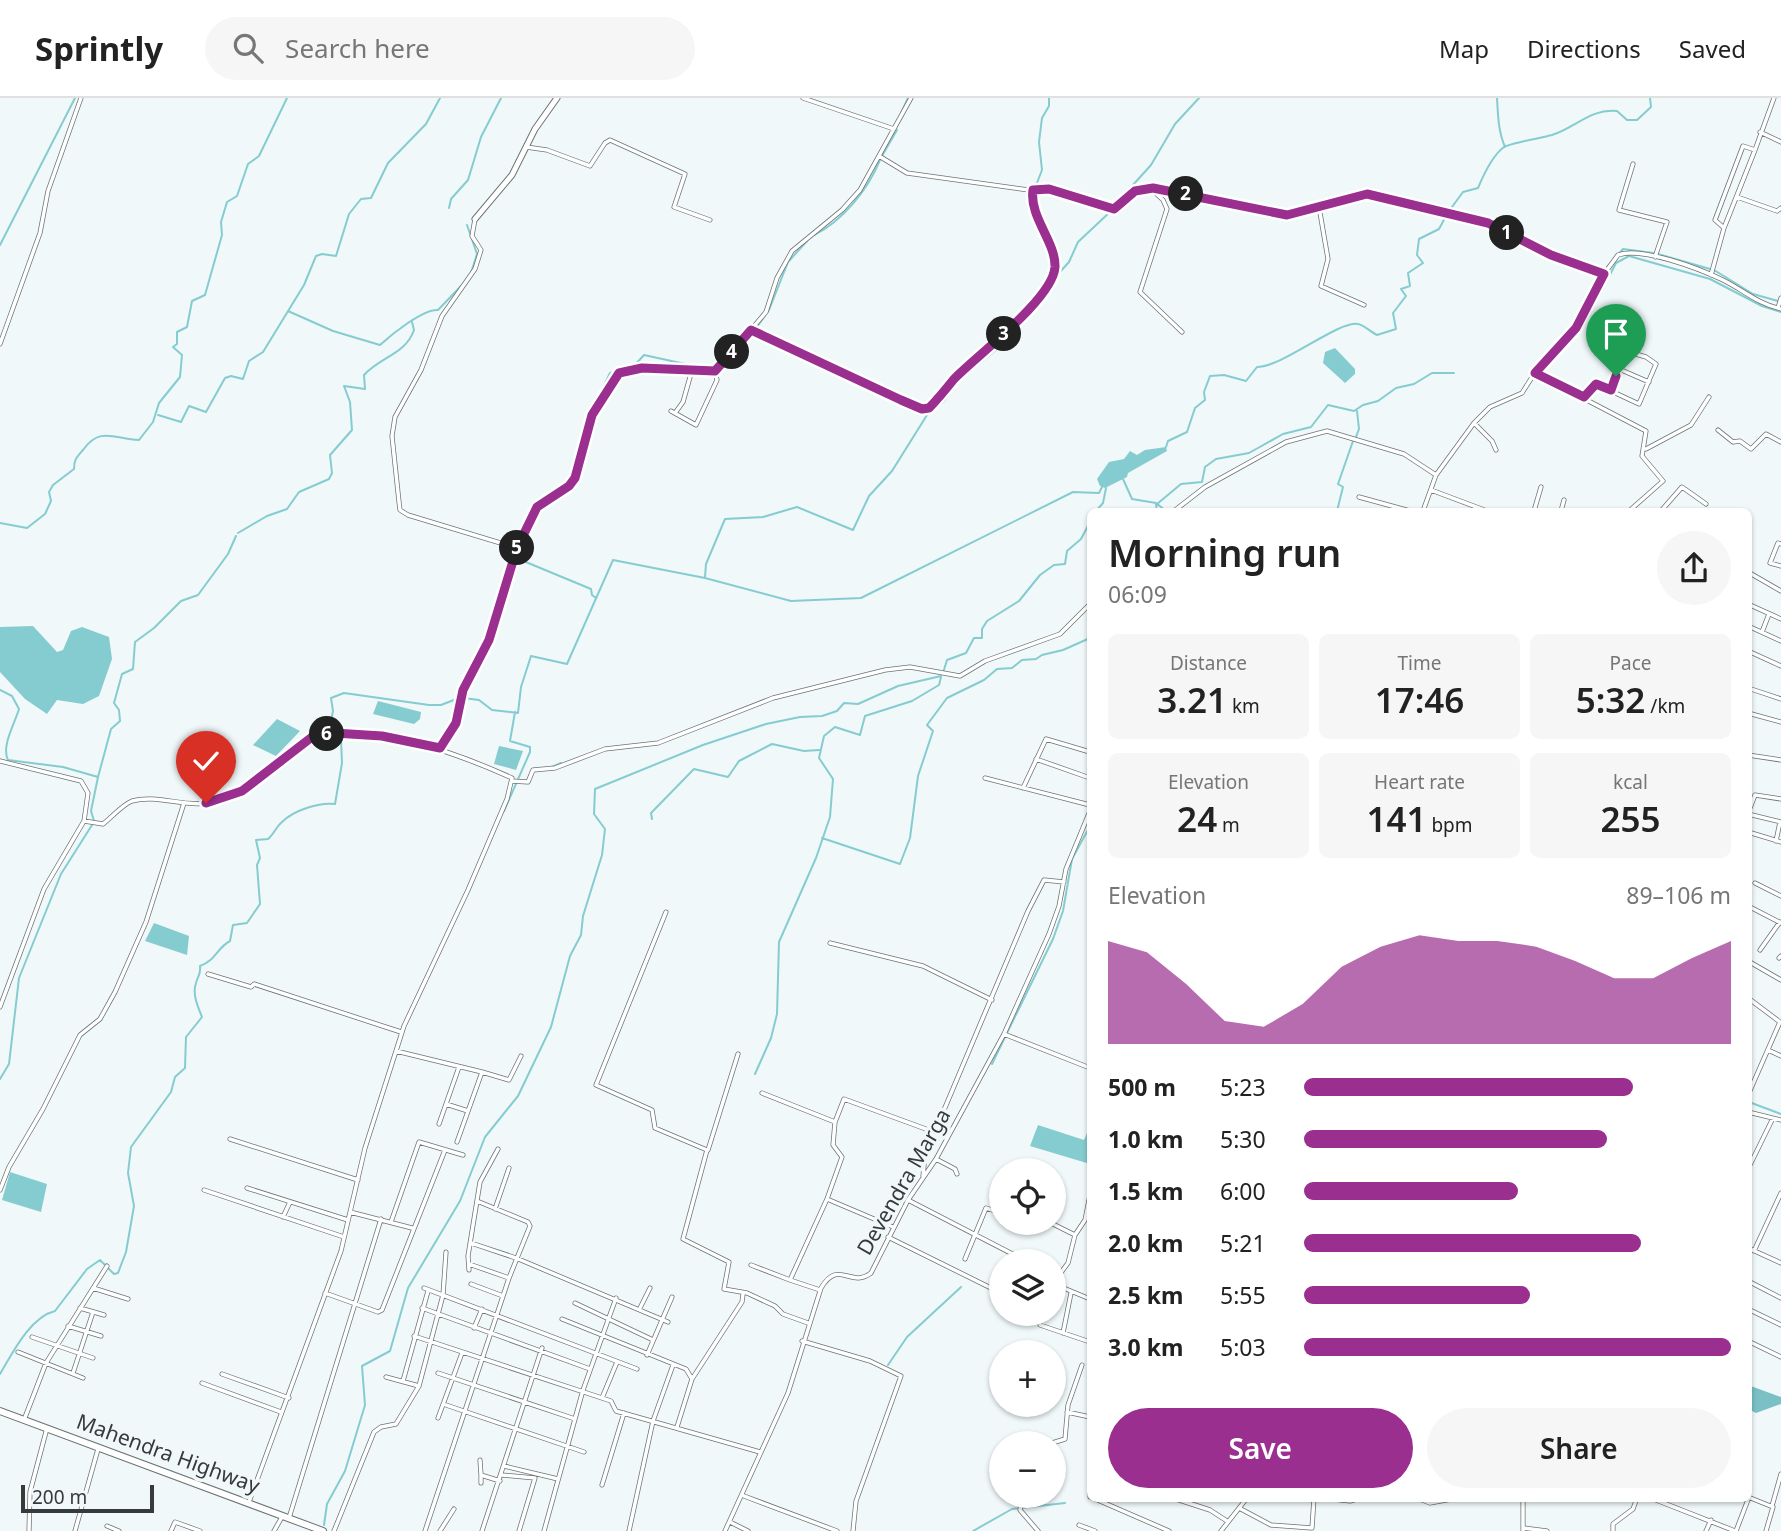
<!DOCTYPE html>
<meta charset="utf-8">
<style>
:root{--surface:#fff;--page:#f6f6f6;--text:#222;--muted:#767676;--line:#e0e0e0;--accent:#9a2f90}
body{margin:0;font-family:"Noto Sans",sans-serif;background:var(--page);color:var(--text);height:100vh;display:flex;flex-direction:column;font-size:26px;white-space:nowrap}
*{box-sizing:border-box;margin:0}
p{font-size:23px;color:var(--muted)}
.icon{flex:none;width:38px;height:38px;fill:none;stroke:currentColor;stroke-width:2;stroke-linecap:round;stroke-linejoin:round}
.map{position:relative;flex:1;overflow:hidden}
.panel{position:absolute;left:1087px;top:410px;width:665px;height:994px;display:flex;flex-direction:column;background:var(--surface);border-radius:10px;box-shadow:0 2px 5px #0004}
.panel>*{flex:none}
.buttons{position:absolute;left:989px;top:1060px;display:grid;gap:14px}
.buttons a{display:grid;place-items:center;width:77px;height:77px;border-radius:50%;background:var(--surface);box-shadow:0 2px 5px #0004;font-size:35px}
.scale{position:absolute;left:21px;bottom:18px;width:133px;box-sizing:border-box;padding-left:7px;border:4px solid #373a3a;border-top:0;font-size:19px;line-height:24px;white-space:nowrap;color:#373a3a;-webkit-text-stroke:5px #f0f8f9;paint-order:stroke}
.pin{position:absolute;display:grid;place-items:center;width:60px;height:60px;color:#fff;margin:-72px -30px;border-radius:50% 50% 50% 0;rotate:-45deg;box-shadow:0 0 7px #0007}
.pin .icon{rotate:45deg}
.km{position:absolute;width:35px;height:35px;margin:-18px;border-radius:50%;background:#222;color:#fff;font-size:19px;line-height:35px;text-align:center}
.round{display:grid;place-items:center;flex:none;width:74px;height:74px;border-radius:37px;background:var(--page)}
.overview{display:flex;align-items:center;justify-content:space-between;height:119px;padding:0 21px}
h1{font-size:38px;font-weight:600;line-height:52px}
.stats{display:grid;grid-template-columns:repeat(3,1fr);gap:10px;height:119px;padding:7px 21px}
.stats div{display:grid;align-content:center;border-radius:10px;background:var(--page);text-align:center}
.stats b{font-size:35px;font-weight:600}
.stats small{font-size:19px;font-weight:400}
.stats p{font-size:19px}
.chart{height:196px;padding:14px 21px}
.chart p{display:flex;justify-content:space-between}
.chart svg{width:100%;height:126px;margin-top:7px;fill:var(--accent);opacity:.7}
.primary-button{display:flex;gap:14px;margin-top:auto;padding:14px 21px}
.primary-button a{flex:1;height:80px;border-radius:42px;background:var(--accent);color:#fff;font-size:28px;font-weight:600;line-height:80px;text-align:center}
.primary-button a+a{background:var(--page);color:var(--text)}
ul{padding:0 21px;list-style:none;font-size:23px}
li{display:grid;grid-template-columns:112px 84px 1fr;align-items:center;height:52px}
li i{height:18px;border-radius:9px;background:var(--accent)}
header{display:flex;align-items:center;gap:42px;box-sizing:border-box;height:98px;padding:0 35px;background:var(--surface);border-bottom:2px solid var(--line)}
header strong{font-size:33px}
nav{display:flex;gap:38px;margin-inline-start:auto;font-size:24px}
.search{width:490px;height:63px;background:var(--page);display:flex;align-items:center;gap:18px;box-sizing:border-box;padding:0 24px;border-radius:38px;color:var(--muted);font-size:26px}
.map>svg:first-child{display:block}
</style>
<header>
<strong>Sprintly</strong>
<div class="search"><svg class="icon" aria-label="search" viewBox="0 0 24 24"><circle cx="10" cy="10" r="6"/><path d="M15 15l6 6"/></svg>Search here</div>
<nav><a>Map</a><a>Directions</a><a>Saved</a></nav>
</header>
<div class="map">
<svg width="1781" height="1433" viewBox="0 0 1781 1433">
<rect width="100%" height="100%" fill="#f0f8f9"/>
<path fill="#7ac0c5" d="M1748 1287 1781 1299V1306L1756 1315 1748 1311Z"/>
<path fill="#85ccd1" d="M1335 250 1355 271V276L1345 285 1323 265 1325 254Z
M1166 349 1167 353 1128 375 1127 379 1105 390 1100 388 1097 381 1109 364 1124 361 1130 353 1137 357 1145 352Z
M33 528 57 554 63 552 71 533 82 529 109 539 112 561 99 598 83 606 57 602 47 616 25 601 0 574V529Z
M378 603 421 614 420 621 414 626 373 616Z
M277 621 300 633 276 658 253 647Z
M499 648 523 653 516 672 494 666Z
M154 825 189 838 187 857 145 843Z
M1038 1027 1084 1042 1090 1028V1066L1030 1048Z
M10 1074 47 1086 41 1114 2 1102Z"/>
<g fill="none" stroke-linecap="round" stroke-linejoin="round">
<path stroke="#85ccd1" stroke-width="2" d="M1497 0C1498 16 1498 33 1505 49
M901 15 908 0
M882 58 897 32
M1035 90 1042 72 1039 44 1042 20 1049 8V0
M1035 96 1036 107 1049 139
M1113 109 1151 67 1175 26 1199 0
M449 110 451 101 468 82 481 39 501 0
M1449 113 1463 94 1478 90C1483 78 1493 57 1504 49 1511 45 1541 40 1552 37 1575 30 1591 10 1617 13L1627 22H1637L1651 9 1650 0
M467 127 477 156 471 175
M814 137C843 123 868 91 880 62
M0 147 75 0
M1658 156 1710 171
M1714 172 1753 196 1778 203
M1603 174 1623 151 1653 155
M1059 175 1069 164 1078 144 1111 113
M1593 193 1600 178
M288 213 333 233 380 247C392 236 423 211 438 212L461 188
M754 233 769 212 788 164 807 143
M740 248 752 234
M1550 252 1579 220
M1555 254 1589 218 1616 165 1629 158 1710 181 1762 208 1781 214
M715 269 735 249
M600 296 610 275 635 267 644 257 699 269
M158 317 181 324 189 308 206 314 225 280 231 278 243 281 249 263 263 254 304 187 316 158 322 156 336 158 349 116 361 101 371 100 388 65 426 26 440 0
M1356 339 1359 331 1357 313
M1166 349 1168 343 1187 334 1195 310 1205 302 1204 294 1210 278 1224 277 1246 283 1257 269C1283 269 1337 223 1358 226 1364 227 1371 234 1377 237L1396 231 1393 215 1406 198 1401 191 1410 188 1408 175 1423 165 1417 157 1419 141 1439 131 1446 118
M1123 381 1132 401 1156 405 1166 413
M554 400 578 386 593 321 605 299
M1156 406 1157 413
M1157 406 1181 386 1202 384 1205 369 1216 361 1249 355 1283 336 1311 329 1328 307 1354 313 1363 307 1378 303 1396 290 1414 286 1432 275H1454
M1096 413 1103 405 1106 390
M1337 413 1343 389 1338 386 1353 343
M0 425 27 430 45 416 51 403 49 394 53 387 74 371C74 361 77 359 83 352 100 328 114 341 139 342L153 324 159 305 180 279 182 257 173 249 177 246V234L187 229 192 203 205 197 222 137 221 124 227 104 237 98 248 66 259 58 287 0
M238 435 267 418 287 411 299 394 329 381 332 375 330 357 352 332 350 304 344 288 365 291 364 277C380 259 406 256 414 232L412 224
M521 462 591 491 592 497 596 500
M705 479 706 466 725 421 763 419 797 409 853 432 869 398 892 373 927 317 944 303 958 283 997 251 1050 190 1059 175 1058 160 1054 154
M476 570 494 539 513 472 521 462 516 459 538 414 547 405
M943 575 947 562 966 555 974 540H982V531L987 523 1019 503 1040 477 1054 467 1065 466 1067 453 1081 441 1090 424
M0 592 12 598 19 611C15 625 1 648 8 662L63 669 98 679 91 713 94 723
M464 600 479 602 492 612 518 615 521 589 531 558 567 566 613 462 705 480 791 503 861 500 1073 394 1099 395 1102 389
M329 633 333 613 331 600 344 595 429 607H441L459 600
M552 669 561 665
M98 679 111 631 120 623 119 612 114 605 122 576 133 571 135 544 154 530 181 503 198 497 228 456 236 438
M504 713 530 654V649L510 643 515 614
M652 721 651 715 694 671 728 679 739 663 772 646 804 653 819 652
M822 740 900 766 910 740 918 678 933 633 927 627 947 600 984 582 997 571 1012 570 1022 562 1036 561 1042 557 1063 552 1090 540
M1007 935 1053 841 1063 813 1072 761 1090 728
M992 966 1005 939
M755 976 771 940 777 916 779 844 816 760 830 719 833 681 819 660 824 638 835 629 860 637 865 618 912 603 939 587 941 579
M0 981 9 966 19 880 61 776 92 727
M1749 1004 1781 1016
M888 1267 907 1239 961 1189
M0 1276C12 1256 30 1219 55 1213L87 1171 100 1162 114 1176 118 1175 126 1154 134 1108 128 1075 131 1049 171 994 175 979 185 970 186 939 202 919C198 909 192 896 196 885 198 877 201 877 200 868 215 863 217 850 230 843L233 827 247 825 260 806 257 767 260 760 256 742 268 741C274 736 276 729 282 724 294 712 320 704 335 706L342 665 341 642 331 640
M324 1427 327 1406 345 1373 365 1307 362 1268 390 1253 408 1190 460 1103 485 1039 518 998 551 929 570 858 581 837 583 818 602 757 605 731 594 716 595 691 703 647 766 626 800 619 822 618 837 613 844 605 858 606 898 588 941 578
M973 1433 1012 1411 1065 1405"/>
<g stroke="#6d7474" stroke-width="5">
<path id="street" d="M803 0 894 31
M1760 34 1781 44
M526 49 547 52 590 68 605 45 610 42 685 76 674 109 710 122
M1755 52 1774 0
M879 58 907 75 1036 93 1049 91 1114 111 1135 93 1153 90 1287 117 1367 96 1488 125 1551 157 1604 176
M1633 66 1619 112 1667 124 1655 159
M1150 90 1163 102 1167 111 1140 194 1182 234
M1737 99 1777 113 1781 110
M1319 109 1328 161 1321 188 1364 207
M475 121 472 138 481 152 475 171 442 218 421 272 395 319 392 338 399 404 400 412 408 417 517 450
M1711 177 1724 130 1715 122 1743 48 1755 52 1724 130
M1778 210 1781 200
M751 232 927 311C938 302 946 290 956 280 979 257 1057 196 1055 163 1053 140 1029 117 1033 92
M0 246 40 135 48 93 81 0
M1619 271 1649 284
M1535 275 1646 333 1642 358 1663 383 1629 413
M1584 299 1596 286 1639 306 1656 266 1646 259 1629 254 1611 292
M671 313 696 327 717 282 715 273
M675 315 683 304 692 272
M1474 325 1492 343 1496 352
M1718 332 1733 344 1740 343 1751 351 1766 336 1781 344
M1646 351 1691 327 1709 299
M1431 392 1487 413
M1359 399 1410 413
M1174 413 1205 389 1286 344 1327 333 1404 356 1436 377
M1423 413 1436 377 1474 325 1490 309 1522 295 1543 262 1576 230 1604 176 1618 157C1641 148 1700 171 1723 182 1743 192 1758 206 1781 211
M1534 413 1541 389
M1561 413 1564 402
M1661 413 1682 389 1706 406
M1781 446 1778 445 1770 465 1781 468
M1748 474 1781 493
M1748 506 1781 521
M1748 528 1781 543
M1762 534 1769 516
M1748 553 1781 568
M1748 590 1781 601
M1748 615 1781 624
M440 650 455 625 469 579 489 542 517 450 537 409 569 388 575 380 592 317 619 275 642 270 718 271 766 214 777 180 792 153 842 112 860 92 911 0
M1748 657 1781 662
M1036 661 1090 680
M0 663 81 683 88 695 84 723
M985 680 1090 707
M512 683 528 684 533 672 555 670 605 651 658 645 773 600 885 572 910 569 960 578 985 563 1060 536 1090 506
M1023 690 1046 641 1090 654
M1748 715 1755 697 1781 701
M1748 716 1781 724
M1748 734 1781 744
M1776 743 1780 724
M1755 785 1781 798
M1748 808 1781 825
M666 814 596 987 652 1012 655 1030 707 1052 683 1141 729 1164 724 1191 747 1195 775 1208 783 1216 808 1225
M830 845 923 868 992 902
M1760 852 1780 824
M1779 860 1781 858
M1748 863 1781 882
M208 876 251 889 254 886 401 934
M1748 900 1780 924
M0 909 44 791 84 723 103 726C112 719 122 707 132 703 156 696 183 709 207 705 251 698 274 660 311 640 356 616 468 660 512 680L507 701 468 792 404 928 365 1050 341 1153 249 1404
M1004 936 1090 970
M1768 952 1781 958
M396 953 482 974
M762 995 835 1024
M1748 997 1780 924
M446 1006 459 969
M1748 1014 1781 1022
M439 1026 446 1006 468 1013
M230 1041 358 1082
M457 1044 482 974 509 982 521 958
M708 1052 738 956
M936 1061 955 1071 957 1076
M1748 1071 1773 1020
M923 1078 925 1057 1028 813 1044 782 1064 784
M247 1090 348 1122
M0 1092 9 1069 43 1011 80 937 100 921 115 894 146 824 184 705
M204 1092 344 1139
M827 1101 842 1059 833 1047 835 1024 844 1001 934 1034
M908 1102 1028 1164
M495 1111 509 1070
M350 1114 412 1130
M283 1119 290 1104
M391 1124 419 1044 463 1057
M1051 1125 1075 1137
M888 1139 1001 1195
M471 1145 516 1160 668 1224
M1748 1150 1781 1165
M1754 1153 1781 1095
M965 1161 986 1110 995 1113 1001 1104
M469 1166 509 1180
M751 1167 790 1182
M469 1172 468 1158 480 1084 498 1051
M1748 1183 1781 1200
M1054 1184 1068 1165 1075 1137 1085 1122 1090 1097
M471 1186 503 1198
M1054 1186 1090 1201
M93 1190 128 1201
M424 1190 637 1271
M820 1192 790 1182 827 1101 893 1129
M325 1195 378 1214 382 1212 445 1052
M575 1205 653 1242
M80 1210 104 1217
M422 1210 590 1271
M640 1210 650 1190
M1748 1211 1781 1227
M1040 1216V1227L1090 1244
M562 1221 686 1271 692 1281
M68 1228 101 1238
M474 1230 482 1211
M1063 1235 1071 1195
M414 1238 611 1303 616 1313 760 1354
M32 1239 93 1260
M802 1243 870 1263 901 1278 856 1403 853 1433
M1748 1243 1781 1259
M18 1254 83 1280
M647 1257 672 1199
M73 1275 93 1214
M438 1275 575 1321
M222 1276 289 1300
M386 1279 419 1288
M403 1283 428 1193
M202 1285 281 1314
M602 1300 617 1264
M446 1307 584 1354
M1067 1314 1090 1319
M438 1320 462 1255
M24 1322 46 1265 107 1168
M677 1329 692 1281 742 1204 743 1196
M1049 1346 1065 1341 1068 1307 1082 1267
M480 1362 481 1377 500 1383
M504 1368 558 1381
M481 1377V1385
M502 1377 535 1380 519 1433
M602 1387 624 1315
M1090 1388V1399
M744 1398 837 1433
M1022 1398 1020 1412 1038 1433
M1748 1399 1773 1409 1766 1433
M1093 1400 1169 1433
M1173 1400 1210 1412 1227 1423
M1324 1400 1350 1403 1360 1400
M1417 1400 1430 1405 1457 1400
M1651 1400 1735 1433
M1772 1408 1781 1376
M1239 1410 1271 1427 1312 1430 1314 1400
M289 1420 381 1121
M730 1424 748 1433
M1079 1427 1095 1433
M107 1428 119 1433
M1523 1430 1547 1433
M29 1433 30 1394 47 1330
M75 1433 98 1351
M171 1433 175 1424 200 1433
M274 1433 282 1419
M334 1433 374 1334 381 1329 396 1326 419 1288 443 1197 446 1154
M425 1433 509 1180 530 1128 528 1124 477 1103
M440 1433 454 1411
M482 1433 542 1250
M544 1433 583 1292 616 1200
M629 1433 653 1323 673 1267
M725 1433 788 1295 821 1190C839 1160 850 1191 871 1175L908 1102 936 1061 1004 936 1049 836 1059 808 1066 771 1090 713
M1221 1433 1247 1400
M1523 1433V1400
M1613 1433V1426L1633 1411 1637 1400
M1706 1433 1711 1422
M1736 1433 1749 1399"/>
</g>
<g stroke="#6d7474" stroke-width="7">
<path id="secondary" d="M475 121 512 77 535 31 557 0"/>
</g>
<g stroke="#6d7474" stroke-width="8">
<path id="highway" d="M0 1313 323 1433"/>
</g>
<use href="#street" stroke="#fff" stroke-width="3.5"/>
<use href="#secondary" stroke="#fff" stroke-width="5"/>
<use href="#highway" stroke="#fff" stroke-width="6"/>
</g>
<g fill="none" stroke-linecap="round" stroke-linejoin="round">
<g stroke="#fff" stroke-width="14">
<path id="route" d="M206 705 242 693 312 639 334 635 382 638 440 650 456 625 463 592 489 542 517 450 537 409 569 388 575 380 592 317 619 275 642 270 715 273 751 232 901 302 922 311 929 310C938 301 946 291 954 281 976 258 1053 201 1055 169 1056 144 1029 119 1033 92L1049 91 1114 111 1135 93 1153 90 1287 117 1367 96 1488 125 1551 157 1604 176 1576 230 1535 275 1584 299 1596 286 1611 292 1616 278"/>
</g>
<use href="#route" stroke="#9a2f90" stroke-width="9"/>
</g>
<g text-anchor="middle" stroke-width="7" stroke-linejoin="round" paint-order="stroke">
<g font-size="21" fill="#373a3a" stroke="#f0f8f9">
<text transform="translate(904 1084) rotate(-60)" y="7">Devendra Marga</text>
<text transform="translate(168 1356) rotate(20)" y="7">Mahendra Highway</text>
</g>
</g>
</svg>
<div class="buttons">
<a><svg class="icon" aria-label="locate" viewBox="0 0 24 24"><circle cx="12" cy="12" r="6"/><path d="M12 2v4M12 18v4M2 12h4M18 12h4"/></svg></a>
<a><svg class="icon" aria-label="layers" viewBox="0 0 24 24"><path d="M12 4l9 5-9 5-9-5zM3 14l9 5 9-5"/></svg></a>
<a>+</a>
<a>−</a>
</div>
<div class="scale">200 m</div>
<div class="pin" style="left:1616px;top:278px;background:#1e9e55"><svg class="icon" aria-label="arrive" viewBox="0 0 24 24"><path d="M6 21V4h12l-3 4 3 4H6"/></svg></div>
<div class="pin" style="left:206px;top:705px;background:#d93025"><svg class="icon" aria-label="check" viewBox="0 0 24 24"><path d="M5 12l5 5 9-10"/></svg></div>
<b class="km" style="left:1507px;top:135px">1</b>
<b class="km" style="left:1186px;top:96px">2</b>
<b class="km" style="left:1004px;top:236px">3</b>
<b class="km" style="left:732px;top:254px">4</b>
<b class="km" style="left:517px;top:450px">5</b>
<b class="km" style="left:327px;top:636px">6</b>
<section class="panel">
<div class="overview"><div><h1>Morning run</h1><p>06:09</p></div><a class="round"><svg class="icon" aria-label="share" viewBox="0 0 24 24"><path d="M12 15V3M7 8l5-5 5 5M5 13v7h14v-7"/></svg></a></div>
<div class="stats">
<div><p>Distance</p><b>3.21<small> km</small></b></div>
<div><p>Time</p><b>17:46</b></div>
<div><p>Pace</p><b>5:32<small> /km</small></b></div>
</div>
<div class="stats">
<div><p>Elevation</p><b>24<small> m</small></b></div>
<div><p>Heart rate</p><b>141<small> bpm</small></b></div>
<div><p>kcal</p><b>255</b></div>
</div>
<div class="chart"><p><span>Elevation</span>89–106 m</p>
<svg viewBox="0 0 160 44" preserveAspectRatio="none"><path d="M0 44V8L10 12L20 23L30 36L40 38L50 30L60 17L70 10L80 6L90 8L100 8L110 10L120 15L130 21L140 21L150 14L160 8V44z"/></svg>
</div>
<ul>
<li><b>500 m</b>5:23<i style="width:77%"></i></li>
<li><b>1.0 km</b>5:30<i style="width:71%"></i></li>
<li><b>1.5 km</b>6:00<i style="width:50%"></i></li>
<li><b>2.0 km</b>5:21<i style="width:79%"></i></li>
<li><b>2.5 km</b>5:55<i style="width:53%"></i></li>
<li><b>3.0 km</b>5:03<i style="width:100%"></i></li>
</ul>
<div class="primary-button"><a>Save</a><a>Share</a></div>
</section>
</div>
